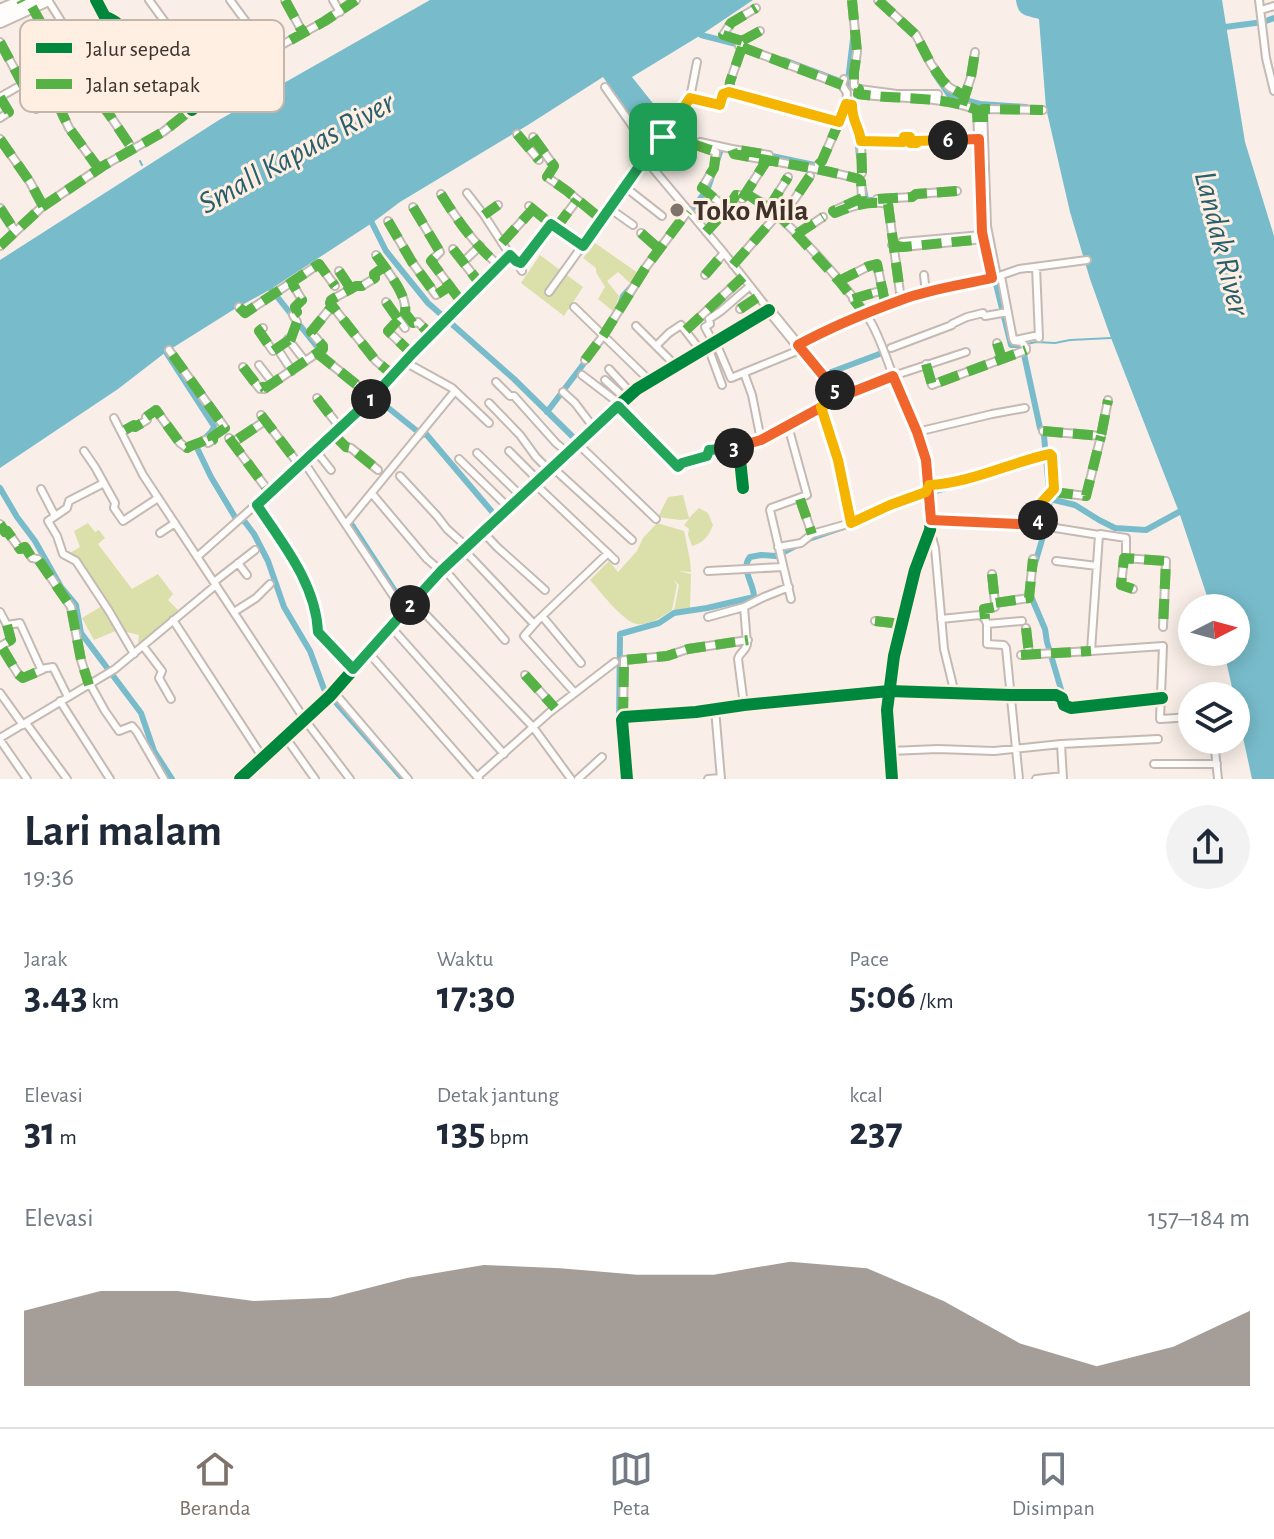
<!DOCTYPE html>
<html lang="id">
<meta charset="utf-8">
<style>
:root{--surface:#fff;--page:#f2f2f3;--text:#1f2937;--muted:#747a83;--line:#e0e1e3;--accent:#7f746c}
body{margin:0;font-family:"Alegreya Sans",sans-serif;background:var(--page);color:var(--text);height:100vh;display:flex;flex-direction:column;font-size:30px;white-space:nowrap}
*{box-sizing:border-box;margin:0}
p{font-size:26px;color:var(--muted)}
.icon{flex:none;width:44px;height:44px;fill:none;stroke:currentColor;stroke-width:2;stroke-linecap:round;stroke-linejoin:round}
.map{position:relative;height:779px;overflow:hidden}
.sheet{display:flex;flex-direction:column;background:var(--surface);flex:1}
.sheet>*{flex:none}
.needle{width:52px;rotate:84deg}
.controls{position:absolute;left:1178px;top:594px;display:grid;gap:16px}
.controls a{display:grid;place-items:center;width:72px;height:72px;border-radius:50%;background:var(--surface);box-shadow:0 4px 20px #0003;font-size:40px}
.pin{position:absolute;display:grid;place-items:center;width:68px;height:68px;color:#fff;margin:-34px;border-radius:16px;box-shadow:0 4px 12px #0006}
.km{position:absolute;width:40px;height:40px;margin:-20px;border-radius:50%;background:#222;color:#fff;font-size:22px;line-height:40px;text-align:center}
.round{display:grid;place-items:center;flex:none;width:84px;height:84px;border-radius:42px;background:var(--page)}
.summary{display:flex;align-items:center;justify-content:space-between;height:136px;padding:0 24px}
h1{font-size:44px;font-weight:700;line-height:60px}
.stats{display:grid;grid-template-columns:repeat(3,1fr);gap:12px;height:136px;padding:8px 24px}
.stats div{display:grid;align-content:center}
.stats b{font-size:40px;font-weight:700}
.stats small{font-size:22px;font-weight:400}
.stats p{font-size:22px}
.chart{height:224px;padding:16px 24px}
.chart p{display:flex;justify-content:space-between}
.chart svg{width:100%;height:144px;margin-top:8px;fill:var(--accent);opacity:.7}
.tab-bar{display:flex;justify-content:space-around;align-items:center;height:112px;border-top:2px solid var(--line);background:var(--surface);font-size:22px;color:var(--muted)}
.tab-bar a{display:grid;justify-items:center;gap:4px}
.tab-bar .selected{color:var(--accent)}
.map>svg:first-child{display:block}
</style>
<div class="map">
<svg width="1274" height="779" viewBox="0 0 1274 779">
<rect width="100%" height="100%" fill="#f9efe8"/>
<path fill="#dbdfaa" d="M595 243 638 273 630 283 618 272 607 281 619 296 614 312 598 299 605 287 596 272V268L583 258Z
M540 255 583 287 564 316 521 283Z
M683 495 689 518 699 508 708 513 713 525C709 536 703 543 692 546L688 535 689 529 684 525 689 519 680 520 658 517 668 497Z
M88 523 95 532 99 530 105 538 98 544 132 589 158 574 173 594 168 600 179 611 138 644 139 635 118 630 94 640 82 618 107 603 78 558 70 553 80 547 74 531Z
M657 523 684 531 690 560 691 572 678 571 691 574 690 608 674 611 679 585 673 579 677 585 672 610C663 616 649 626 637 624 623 622 600 591 590 580L609 561 618 572 637 551 643 538Z"/>
<path fill="#78bccb" d="M430 0H753L701 35 632 77 671 126 664 134 645 117H631L603 77 528 125 400 202 372 223 271 289 233 310 166 352 118 389 0 468V260L219 120Z
M1016 0H1222L1245 142 1274 236V779H1252L1236 705V696H1234L1224 652H1236V608H1211L1179 512 1111 338 1090 279 1070 212 1046 108 1039 19C1025 15 1018 16 1016 0Z"/>
<g fill="none" stroke-linecap="round" stroke-linejoin="round">
<path stroke="#78bccb" stroke-width="2" d="M106 86 110 110
M140 161 142 165
M1027 344 1036 342 1055 343 1070 340 1111 338"/>
<path stroke="#78bccb" stroke-width="6" d="M1225 27 1263 22 1274 18
M701 35 744 46
M853 39 847 89 850 106 847 110 857 133 859 157
M784 60 845 83
M934 73 950 96 980 104 1026 107
M980 104V118
M666 132 693 141
M767 155 819 166 822 164
M860 168 866 200H878
M688 215 708 188 721 149
M372 223 386 251 428 303 514 379 572 436
M994 276 1011 345H1022L1040 428 1044 436 1050 499 1047 523 1034 567
M271 289 322 353
M618 311 623 296 631 287
M166 352 214 426C212 436 200 438 197 448L211 477 235 517 245 522 254 534 268 561 284 607 310 651 324 689 403 779
M826 374 898 347
M361 386 422 435 420 437
M547 412 588 358
M422 435 426 434 494 514 465 543
M0 488 17 517 35 541 61 587 76 605 81 633 141 713 154 751 172 779
M929 493 1047 458
M1050 499 1075 505 1099 520 1115 528 1146 530 1179 512
M352 519 350 522 402 602 410 595 416 602
M1030 594 1045 629 1047 642 1063 696
M623 779 619 729 620 634 659 623 674 613 707 608 754 597C754 583 740 569 750 557L761 555 776 556 809 539 844 527"/>
<g stroke="#c4bab3" stroke-width="10">
<path id="street" d="M48 0 74 42 84 52 100 77
M149 0 215 91
M230 0 261 42
M285 0 303 33
M333 0 340 12
M852 0 857 52 854 72V86L859 89 858 94C897 100 940 95 977 110L982 232 992 278
M878 0 916 35 931 64 942 80 949 87 965 96
M1259 0 1266 58 1274 91
M32 7 60 57 70 61 111 117 131 147
M1261 10 1274 6
M760 31 742 41 739 46 842 85
M742 41 723 35 731 23 756 8
M0 42 36 109
M742 47 730 82 729 92 839 122 846 104
M63 59 62 63 50 69 69 105 61 111 69 128 99 169
M697 62 690 98 670 128 645 159 724 253 769 310
M844 79 842 85 847 93 846 104H849
M605 87 650 151
M859 89 897 94H938L937 100
M0 97 9 112 0 118
M0 97 23 84
M690 98 720 105 723 94 729 92
M964 98 971 77 975 52
M852 102V116L860 132 861 141
M517 134 539 160
M533 137 554 166 547 177 567 191 601 219
M663 137 687 142 716 152 714 168 702 188 726 208 725 211
M0 139 30 182 43 206 0 246
M700 142 732 149
M818 165 822 161 839 122
M862 173 861 141 903 142 904 137H910V143H917L916 141H918L979 139
M625 187 662 216
M467 193 484 215 510 255 520 263 534 248 551 224
M441 194C457 220 476 247 500 266
M742 199 767 160 769 155 732 149 734 154C776 162 818 168 859 179L861 182 862 198 833 211 835 213C851 206 871 200 888 204L901 300
M877 199 912 197 916 194 957 191
M529 206 551 224 583 246
M42 207 103 166 163 132 239 72 269 52 325 21 356 0
M413 207 440 252 431 261 463 304
M0 208 15 231
M609 208 633 225
M769 208 788 177
M484 215 498 205
M782 218 810 176
M388 221 412 262 436 295 450 286
M556 228 577 200
M706 232 728 208 736 195C741 195 745 195 749 196 775 203 858 298 872 324 881 341 887 359 893 376L966 352
M641 233 659 249
M797 234 823 217
M502 243 533 209
M892 245 903 247 983 239
M903 247 902 242 982 235
M453 249 481 285
M376 255C387 271 408 295 405 313L413 323 418 322 432 336
M516 261 522 271
M463 262 480 246
M733 265 778 214
M384 267 374 274 375 278 362 286H356L331 300 330 303 376 361 393 375
M1036 267 1039 338
M339 271 351 289
M705 275 724 253
M924 275 926 293
M1001 276 1013 339 1014 341 1022 342 1026 348
M997 277 987 226 983 109 1043 110
M839 281 869 266 877 264 886 307
M549 292 645 159
M853 299 883 290
M386 302 405 328
M239 307 245 313 319 264 335 286
M574 307 650 381
M740 309 758 297
M398 320 388 331 412 354
M952 324 967 317 983 313 985 316 1008 312
M636 326 676 366
M263 328 259 331 273 351 289 340
M686 330 743 277
M288 339 305 361
M1015 340 1039 335
M290 341 297 322 293 315 297 312 295 307 302 300 292 283
M716 343 731 378 802 349
M997 343 1002 359
M714 344 705 327 710 324 709 319 721 311 750 286
M657 345 669 333 681 325 701 351
M798 345 829 328 901 300 944 288 993 278 1019 269 1087 260
M708 347 722 385
M277 348 292 371
M891 348 952 325
M317 353 357 385 371 400
M585 360 603 336 646 267 688 211
M405 362 452 388 489 423
M926 364 932 385 1026 350
M259 365 273 383
M243 367 260 389 264 388
M609 369 632 394
M744 373 752 395 761 440
M582 375 620 404
M605 380 626 399
M496 382 510 396H514L556 443 567 452
M264 389 323 349V346L311 332 332 306
M563 392 575 403 594 428
M317 398 341 429
M489 403 520 435 536 457 549 470
M618 406 678 467 682 463 707 456 709 450 741 448
M821 407 838 460 851 523
M261 415 300 466
M114 418 143 475 305 720 350 779
M788 426 807 495 771 508 770 510 791 599
M125 430 134 425 135 427 147 420 146 417 156 410 180 443 187 448C193 444 199 444 205 440L208 443 213 440 212 437 225 428 169 350
M1043 431 1101 436 1108 400
M917 432 992 414 1025 408
M334 435 346 447 351 448 378 470
M229 438 270 493
M238 439 265 421
M577 443 656 519
M84 451 95 467 115 503 114 508 123 521 158 498
M316 451 331 470
M509 451 538 480
M477 453 521 496
M459 459 509 508
M304 462 404 612
M552 467 632 540
M400 476 437 516 447 529 467 547
M104 483 69 501 67 508 48 521 57 536 63 554 76 561 109 611 134 654
M534 483 615 560
M929 485C971 484 1010 458 1051 454L1054 489 1042 502 1037 525
M743 488 739 450 741 448C776 435 807 414 840 397
M41 489 55 516
M1053 492 1086 496 1101 436
M374 496 427 559 441 571
M800 499 812 534
M257 505 301 572 313 602 318 632 353 669
M931 520 1037 525 1099 535 1091 651 1163 646 1160 719 1192 717
M0 524 5 532 7 531 20 549 25 547 32 558 38 559 71 607 81 660 89 685
M346 524 455 391
M930 530 935 548 944 649 955 694
M483 532 497 547 545 590
M160 533 175 523
M1099 535 1100 534 1126 538V558
M778 547 801 543 812 534 851 523 890 505 926 492 929 487
M464 550 534 624
M197 557 341 429 510 255
M1056 561 1097 566
M238 563 247 575
M444 569 505 640
M708 571 783 567
M992 574 995 603 1029 598 1033 559
M214 582 255 550
M1133 589 1121 585 1124 558 1166 561 1163 627
M413 601 533 727 571 779
M0 612 7 625 20 623 41 669 53 667 68 697
M234 612 256 598 270 584
M542 616 581 663
M708 617 744 607 764 597 789 587
M941 619 980 615 985 619 987 624 1022 621
M985 619 984 609 995 607V603
M173 620 263 758
M875 621 902 624
M987 624V644L1004 645 1006 648 1019 779
M7 625 11 640 1 646 18 674 23 678 42 670
M391 627 504 754
M1026 628 1029 654
M143 646 162 671 159 678 171 699
M368 652 479 779
M1021 655 1091 651
M525 675 555 708
M90 684 105 711 119 731 132 726 137 732 164 779
M333 691 408 779
M0 693 23 725
M575 693 524 636 538 620 608 553
M60 701 110 779
M744 705 738 659C739 653 746 651 747 644L744 607
M715 709 721 779
M623 717 624 660 667 656 688 649 748 640
M26 723 67 779
M0 738 115 669 216 585
M286 738 315 779
M0 740 27 779
M1214 740 1218 779
M1061 744 1063 779
M890 751 938 749 994 751 1061 744 1158 739
M1154 764H1217
M477 777 550 712 615 662
M578 779 602 757
M627 779 622 720 624 717 696 712 744 705 889 691 1010 695H1056L1062 698 1064 705 1071 708 1162 698
M708 779 721 778
M1036 779 1063 776"/>
</g>
<g stroke="#c4bab3" stroke-width="13">
<path id="secondary" d="M240 779 330 696 434 578 618 406 637 389 769 310 840 397 893 376 917 432 926 460 931 520 930 530 915 570 894 656 887 710 892 779"/>
</g>
<g stroke="#c4bab3" stroke-width="16">
<path id="highway" d="M0 11 26 0
M0 21 46 0"/>
</g>
<use href="#street" stroke="#fefdfc" stroke-width="6"/>
<use href="#secondary" stroke="#fefdfc" stroke-width="9"/>
<use href="#highway" stroke="#fefdfc" stroke-width="12"/>
<path stroke="#57b246" stroke-width="10" stroke-dasharray="20 10" stroke-linecap="butt" d="M21 0 22 2
M285 0 303 33
M852 0 857 52 854 72V86L859 89 858 94C897 100 940 95 977 110L982 232 992 278
M878 0 916 35 931 64 942 80 949 87 965 96
M32 7 60 57 70 61 111 117 131 147
M760 31 742 41 739 46 842 85
M742 41 723 35 731 23 756 8
M0 42 36 109
M742 47 730 82 729 92 839 122 846 104
M63 59 62 63 50 69 69 105 61 111 69 128 99 169
M0 97 9 112 0 118
M690 98 720 105 723 94 729 92
M852 102V116L860 132 861 141
M962 105 971 77 975 52
M983 122V109L1043 110
M517 134 539 160
M533 137 554 166 547 177 567 191 601 219
M663 137 687 142 716 152 714 168 702 188 726 208 725 211
M0 139 30 182 43 206 0 246
M818 165 822 161 839 122
M862 173 861 141 903 142 904 137H910V143H917L916 141H918L979 139
M441 194C457 220 476 247 500 266
M742 199 767 160 769 155 732 149 734 154C776 162 818 168 859 179L861 182 862 198 833 211 835 213C851 206 871 200 888 204L901 300
M878 199 912 197 916 194 957 191
M529 206 551 224 583 246
M42 207 103 166 163 132 239 72 269 52 325 21 356 0
M413 207 440 252 431 261 463 304
M0 208 15 231
M769 208 788 177
M484 215 498 205
M782 218 810 176
M388 221 412 262 436 295 450 286
M556 228 577 200
M706 232 728 208 736 195 750 196 782 218 839 281 865 314
M641 233 659 249
M797 234 823 217
M502 243 533 209
M892 245 903 247 983 239
M453 249 481 285
M376 255C387 271 408 295 405 313L413 323 418 322 432 336
M521 263 551 224
M733 265 778 214
M384 267 374 274 375 278 362 286H356L331 300 330 303 376 361 393 375
M339 271 351 289
M705 275 724 253
M839 281 869 266 877 264 886 307
M853 299 883 290
M386 302 402 325
M239 307 245 313 319 264 335 286
M740 309 758 297
M398 320 388 331 412 354
M263 328 259 331 273 351 289 340
M686 330 743 277
M290 341 297 322 293 315 297 312 295 307 302 300 292 283
M997 343 1002 359
M798 345C831 327 865 313 901 300 931 289 962 285 993 278
M317 353 357 385 371 400
M585 360 603 336 646 267 688 211
M926 364 932 385 1026 350
M243 367 260 389 263 387 265 389
M264 389 323 349V346L311 332 332 306
M317 398 341 429
M261 415 300 466
M125 430 134 425 135 427 147 420 146 417 156 410 180 443 187 448C193 444 199 444 205 440L208 443 213 440 212 437 225 428 169 350
M1043 431 1101 436 1108 400
M334 435 346 447 351 448 378 470
M229 438 270 493
M238 439 265 421
M678 467 682 463 707 456 709 450 741 448
M929 485C970 484 1010 462 1050 454L1052 456 1054 489 1049 496
M1053 492 1086 496 1101 436
M800 499 812 534
M0 524 5 532 7 531 20 549 25 547 32 558 38 559 71 607 81 660 89 685
M992 574 995 603 1029 598 1033 559
M1133 589 1121 585 1124 558 1166 561 1163 627
M985 619 984 609 995 607V603
M875 621 902 624
M7 625 11 640 1 646 18 674 23 678 42 670
M1026 628 1029 654
M1021 655 1091 651
M525 675 555 708
M623 717 624 660 667 656 688 649 748 640"/>
<g stroke="#ffeee2" stroke-width="17">
<path id="cycleway" d="M96 0 105 17C124 23 124 36 139 47L192 110
M743 488 739 450 741 448C775 436 804 416 835 400 854 390 874 384 893 376L917 432 926 460 931 520 930 530 915 570 894 656 887 710 892 779
M240 779 330 696 434 578 618 406 637 389 769 310
M627 779 622 720 624 717 696 712 744 705 889 691 1010 695H1056L1062 698 1064 705 1071 708 1162 698"/>
</g>
<use href="#cycleway" stroke="#00873e" stroke-width="12"/>
</g>
<g fill="none" stroke-linecap="round" stroke-linejoin="round">
<g stroke="#fff" stroke-width="16">
<path id="split-1" d="M371 399 412 354 510 255 516 261 521 263 551 224 583 246 650 151 663 137"/>
</g>
<g stroke="#fff" stroke-width="16">
<path id="split-2" d="M371 399 257 505C283 544 316 584 318 632L353 669 410 605"/>
</g>
<g stroke="#fff" stroke-width="16">
<path id="split-3" d="M410 605 441 571 618 406 678 467 682 463 707 456 709 450 734 448"/>
</g>
<g stroke="#fff" stroke-width="16">
<path id="split-4" d="M734 448 761 440 840 397 893 376 917 432 926 460 931 520 1037 525 1038 520"/>
</g>
<g stroke="#fff" stroke-width="16">
<path id="split-5" d="M835 390 840 397 821 407 838 460 851 523 890 505 926 492 929 485C967 484 1012 462 1050 454L1052 456 1054 489 1042 502 1038 520"/>
</g>
<g stroke="#fff" stroke-width="16">
<path id="split-6" d="M835 390 798 345C831 327 865 313 901 300 930 289 962 285 992 278L982 232 979 139 948 140"/>
</g>
<g stroke="#fff" stroke-width="16">
<path id="split-7" d="M663 137 670 128 690 98 720 105 723 94 729 92 839 122 846 104 852 105C852 122 859 126 861 141L903 142 904 137H910V143H917L916 141 948 140"/>
</g>
<use href="#split-1" stroke="#22a559" stroke-width="10"/>
<use href="#split-2" stroke="#22a559" stroke-width="10"/>
<use href="#split-3" stroke="#22a559" stroke-width="10"/>
<use href="#split-4" stroke="#f0652b" stroke-width="10"/>
<use href="#split-5" stroke="#f5b400" stroke-width="10"/>
<use href="#split-6" stroke="#f0652b" stroke-width="10"/>
<use href="#split-7" stroke="#f5b400" stroke-width="10"/>
</g>
<circle fill="#7f746c" stroke="#ffeee2" stroke-width="3" cx="677" cy="210" r="8"/>
<g text-anchor="middle" stroke-width="6" stroke-linejoin="round" paint-order="stroke">
<g font-size="30" font-weight="bold" fill="#3d322a" stroke="#ffeee2" text-anchor="start">
<text x="693" y="220">Toko Mila</text>
</g>
<g font-size="32" font-style="italic" fill="#285f6d" stroke="#ffeee2">
<text transform="translate(296 152) rotate(-29)" y="11">Small Kapuas River</text>
<text transform="translate(1223 243) rotate(76)" y="11">Landak River</text>
</g>
</g>
<rect x="20" y="20" width="264" height="92" rx="12" fill="#ffeee2" stroke="#c5b6ab" stroke-width="2"/>
<rect x="36" y="43" width="36" height="10" fill="#00873e"/>
<rect x="36" y="79" width="36" height="10" fill="#57b246"/>
<g font-size="22" fill="#3d322a">
<text x="86" y="56">Jalur sepeda</text>
<text x="86" y="92">Jalan setapak</text>
</g>
</svg>
<div class="controls">
<a><svg class="needle" viewBox="-14 -14 28 28"><path d="M0-13l5 13h-10z" fill="#e53935"/><path d="M0 13l5-13h-10z" fill="#747a83"/></svg></a>
<a><svg class="icon" aria-label="layers" viewBox="0 0 24 24"><path d="M12 4l9 5-9 5-9-5zM3 14l9 5 9-5"/></svg></a>
</div>
<div class="pin" style="left:663px;top:137px;background:#1e9e55"><svg class="icon" aria-label="arrive" viewBox="0 0 24 24"><path d="M6 21V4h12l-3 4 3 4H6"/></svg></div>
<b class="km" style="left:371px;top:399px">1</b>
<b class="km" style="left:410px;top:605px">2</b>
<b class="km" style="left:734px;top:448px">3</b>
<b class="km" style="left:1038px;top:520px">4</b>
<b class="km" style="left:835px;top:390px">5</b>
<b class="km" style="left:948px;top:140px">6</b>
</div>
<section class="sheet">
<div class="summary"><div><h1>Lari malam</h1><p>19:36</p></div><a class="round"><svg class="icon" aria-label="share" viewBox="0 0 24 24"><path d="M12 15V3M7 8l5-5 5 5M5 13v7h14v-7"/></svg></a></div>
<div class="stats">
<div><p>Jarak</p><b>3.43<small> km</small></b></div>
<div><p>Waktu</p><b>17:30</b></div>
<div><p>Pace</p><b>5:06<small> /km</small></b></div>
</div>
<div class="stats">
<div><p>Elevasi</p><b>31<small> m</small></b></div>
<div><p>Detak jantung</p><b>135<small> bpm</small></b></div>
<div><p>kcal</p><b>237</b></div>
</div>
<div class="chart"><p><span>Elevasi</span>157–184 m</p>
<svg viewBox="0 0 160 44" preserveAspectRatio="none"><path d="M0 44V21L10 15L20 15L30 18L40 17L50 11L60 7L70 8L80 10L90 10L100 6L110 8L120 18L130 31L140 38L150 32L160 21V44z"/></svg>
</div>
</section>
<nav class="tab-bar">
<a class="selected"><svg class="icon" aria-label="home" viewBox="0 0 24 24"><path d="M3 11l9-7 9 7M6 9v11h12V9"/></svg>Beranda</a>
<a><svg class="icon" aria-label="map" viewBox="0 0 24 24"><path d="M3 6l6-2 6 2 6-2v14l-6 2-6-2-6 2zM9 4v14M15 6v14"/></svg>Peta</a>
<a><svg class="icon" aria-label="saved" viewBox="0 0 24 24"><path d="M7 4h10v16l-5-4-5 4z"/></svg>Disimpan</a>
</nav>
